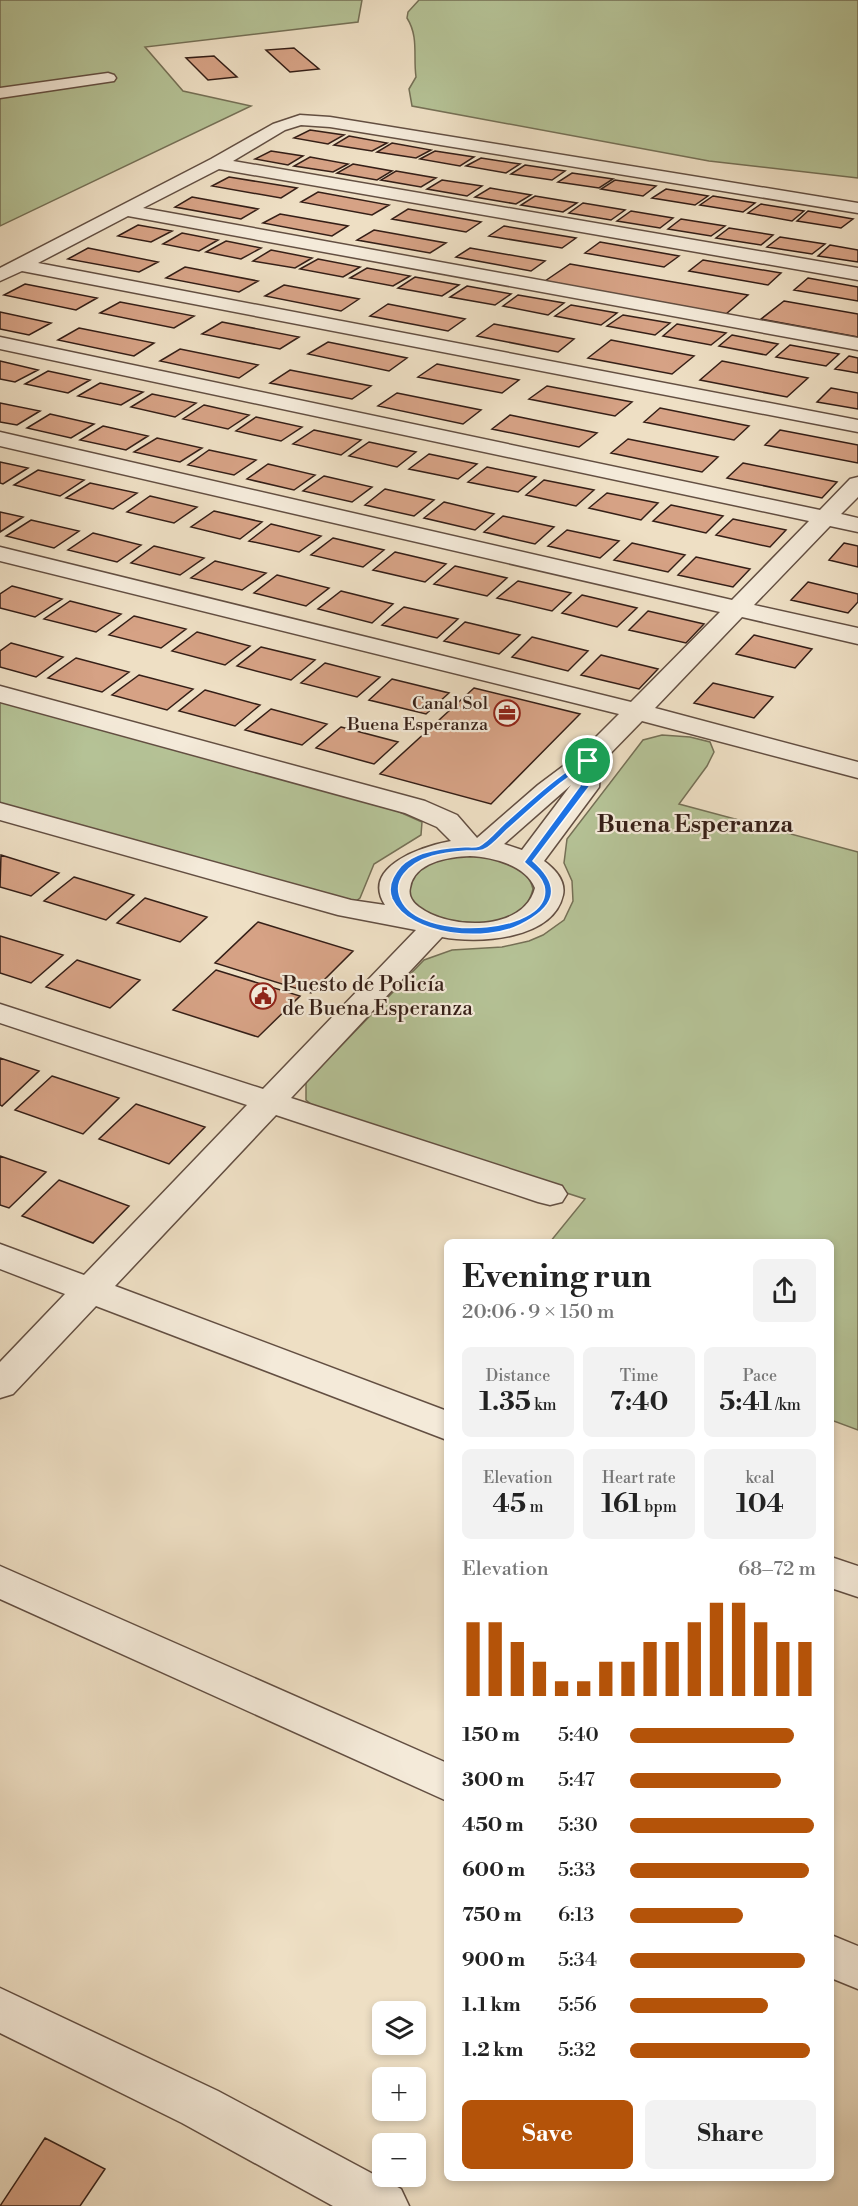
<!DOCTYPE html>
<meta charset="utf-8">
<style>
:root{--surface:#fff;--page:#f2f2f2;--text:#222;--muted:#767676;--accent:#b45309}
body{margin:0;font-family:"Libre Bodoni",serif;background:var(--page);color:var(--text);height:100vh;display:flex;flex-direction:column;font-size:22px;white-space:nowrap}
*{box-sizing:border-box;margin:0}
p{font-size:20px;color:var(--muted)}
.icon{flex:none;width:33px;height:33px;fill:none;stroke:currentColor;stroke-width:2;stroke-linecap:round;stroke-linejoin:round}
.map{position:relative;flex:1;overflow:hidden}
.drawer{position:absolute;left:444px;top:1239px;width:390px;height:942px;display:flex;flex-direction:column;background:var(--surface);border-radius:9px;box-shadow:0 3px 9px #0003}
.drawer>*{flex:none}
.buttons{position:absolute;left:372px;top:2001px;display:grid;gap:12px}
.buttons a{display:grid;place-items:center;width:54px;height:54px;border-radius:9px;background:var(--surface);box-shadow:0 3px 9px #0003;font-size:30px}
.pin{position:absolute;display:grid;place-items:center;width:51px;height:51px;color:#fff;margin:-26px;border:3px solid #fff;border-radius:50%;box-shadow:0 2px 6px #0007}
.round{display:grid;place-items:center;flex:none;width:63px;height:63px;border-radius:9px;background:var(--page)}
.overview{display:flex;align-items:center;justify-content:space-between;height:102px;padding:0 18px}
h1{font-size:33px;font-weight:700;line-height:45px}
.metrics{display:grid;grid-template-columns:repeat(3,1fr);gap:9px;height:102px;padding:6px 18px}
.metrics div{display:grid;align-content:center;border-radius:9px;background:var(--page);text-align:center}
.metrics b{font-size:26px;font-weight:700}
.metrics small{font-size:16px;font-weight:400}
.metrics p{font-size:16px}
.chart{height:168px;padding:12px 18px}
.chart p{display:flex;justify-content:space-between}
.chart svg{width:100%;height:108px;margin-top:6px;stroke:var(--accent);stroke-width:6}
.cta{display:flex;gap:12px;margin-top:auto;padding:12px 18px}
.cta a{flex:1;height:69px;border-radius:9px;background:var(--accent);color:#fff;font-size:24px;font-weight:700;line-height:69px;text-align:center}
.cta a+a{background:var(--page);color:var(--text)}
ul{padding:0 18px;list-style:none;font-size:20px}
li{display:grid;grid-template-columns:96px 72px 1fr;align-items:center;height:45px}
li i{height:15px;border-radius:8px;background:var(--accent)}
.map>svg:first-child{display:block}
</style>
<div class="map">
<svg width="858" height="2206" viewBox="0 0 858 2206">
<rect width="100%" height="100%" fill="#eedfc4"/>
<filter id="stains"><feTurbulence type="fractalNoise" baseFrequency=".00333" numOctaves="4"/><feColorMatrix values="0 0 0 0 .2 0 0 0 0 .09 0 0 0 0 .02 0 0 0 .5 -.17"/></filter>
<radialGradient id="worn" r=".72"><stop offset=".6" stop-color="#630" stop-opacity="0"/><stop offset="1" stop-color="#630" stop-opacity=".3"/></radialGradient>
<path fill="#b5c296" stroke="#757056" stroke-width="1.5" d="M0 0H362L358 22 145 47 183 91 251 106 0 226Z
M419 0H858V178L709 161 412 106 409 89 416 77C413 56 419 37 407 18L408 12Z
M0 702 395 810 422 822 421 835 374 864 360 898 352 904 0 811Z
M662 735 690 737 710 742 714 752 707 766 679 804 858 852V1430L831 1420V1242H550L585 1199 323 1114 306 1100V1082L424 960 452 950 502 947 529 941 543 935 564 920 573 901 572 881 564 863 567 839 643 740Z
M474 855C496 860 527 863 533 889 524 930 462 926 432 916 424 914 416 906 409 901L407 882C423 859 448 858 474 855Z"/>
<path fill="#d6a285" stroke="#351f17" stroke-width="1.5" d="M294 48 319 69 290 72 266 50Z
M214 56 237 77 208 80 186 58Z
M310 130 344 135 328 144 294 138Z
M349 136 387 143 372 151 334 145Z
M392 143 431 150 416 158 377 152Z
M271 151 303 156 288 165 255 159Z
M435 151 474 157 460 166 420 159Z
M310 157 348 164 333 172 294 166Z
M481 158 520 164 506 173 466 166Z
M353 164 392 171 377 180 337 173Z
M525 165 565 171 552 180 511 174Z
M396 171 436 178 421 187 381 180Z
M572 173 613 179 599 188 558 182Z
M229 177 297 188 281 198 212 186Z
M442 180 482 186 467 196 427 189Z
M615 180 656 186 643 196 601 189Z
M490 188 531 195 516 204 475 197Z
M666 189 708 196 695 205 652 198Z
M318 192 389 205 372 215 301 202Z
M535 196 577 203 563 212 521 205Z
M713 196 755 203 743 212 700 205Z
M192 197 258 209 241 219 175 207Z
M583 203 625 210 611 220 569 213Z
M761 204 804 211 792 221 748 213Z
M408 209 481 222 466 232 392 219Z
M631 211 673 218 660 228 617 221Z
M808 211 853 219 841 228 797 221Z
M280 214 348 226 332 236 263 223Z
M681 219 725 226 711 236 668 229Z
M138 225 172 231 151 242 118 236Z
M504 226 576 238 562 248 489 236Z
M729 228 773 235 761 245 716 238Z
M374 230 446 243 430 253 357 240Z
M182 233 218 240 199 251 163 244Z
M780 237 825 244 812 254 767 247Z
M226 241 261 248 241 259 206 252Z
M600 242 679 256 664 267 585 253Z
M830 245 858 250V262L818 256Z
M88 248 158 262 139 272 68 259Z
M470 248 545 261 531 271 456 257Z
M271 250 312 258 295 268 253 261Z
M318 259 360 267 343 277 300 269Z
M703 260 781 273 768 285 689 271Z
M570 264 748 295 726 314 545 281Z
M185 267 258 281 239 292 166 278Z
M367 268 410 276 393 286 350 278Z
M415 277 459 285 442 296 398 288Z
M808 278 858 287V301L794 290Z
M25 284 97 298 76 310 4 295Z
M284 285 359 299 341 311 265 296Z
M467 286 511 294 495 305 450 297Z
M518 295 564 303 548 315 503 306Z
M784 301 858 314V337L761 319Z
M120 302 194 316 174 328 100 313Z
M388 304 465 319 448 331 370 316Z
M571 305 617 313 601 325 555 316Z
M0 312 51 323 29 335 0 329Z
M623 315 670 323 655 335 607 326Z
M222 322 299 337 280 349 202 334Z
M494 324 574 339 558 352 477 336Z
M677 324 726 333 711 345 663 336Z
M79 328 154 343 134 356 58 340Z
M732 335 778 344 766 355 719 346Z
M611 340 694 356 672 374 588 358Z
M328 342 407 358 389 371 308 354Z
M790 345 839 354 826 366 776 357Z
M180 349 258 365 239 378 160 361Z
M849 356 858 358V373L835 369Z
M0 361 38 370 15 382 0 379Z
M722 361 808 378 787 397 700 380Z
M437 364 519 380 502 393 418 377Z
M290 370 371 386 352 399 270 383Z
M48 371 90 380 68 393 25 384Z
M100 383 143 392 121 405 78 396Z
M547 386 632 402 615 416 529 399Z
M831 388 858 393V409L817 402Z
M397 393 481 410 463 424 378 406Z
M152 394 196 403 175 417 131 407Z
M0 403 40 411 17 425 0 422Z
M204 405 249 415 228 429 183 419Z
M660 408 749 426 734 440 644 422Z
M50 414 94 424 71 438 27 428Z
M510 415 597 433 579 447 492 429Z
M256 417 302 427 281 441 236 431Z
M103 426 148 436 126 450 80 440Z
M314 430 361 440 341 455 293 444Z
M780 430 858 445V463L765 445Z
M157 438 202 448 180 462 134 452Z
M628 439 718 457 702 472 611 453Z
M369 442 416 452 397 467 349 456Z
M209 450 256 460 234 475 188 465Z
M429 454 477 464 458 479 409 469Z
M0 462 28 468 3 484 0 483Z
M743 463 837 482 822 498 727 478Z
M268 464 315 475 294 490 247 479Z
M487 467 536 477 518 492 468 482Z
M38 470 84 480 60 496 14 485Z
M324 476 372 487 352 502 303 491Z
M544 480 594 490 576 506 526 495Z
M90 483 137 493 113 509 66 498Z
M385 489 434 500 414 516 365 505Z
M607 493 658 503 641 520 589 508Z
M150 496 197 507 174 523 127 512Z
M444 502 494 514 475 530 424 518Z
M671 505 723 516 706 533 653 521Z
M214 511 262 522 240 539 191 527Z
M0 512 23 517 0 532Z
M503 516 554 527 535 544 484 532Z
M733 519 786 530 770 547 716 535Z
M31 520 79 531 54 548 6 536Z
M271 524 321 536 299 552 249 541Z
M567 530 619 541 600 558 548 546Z
M93 533 141 545 117 562 68 550Z
M333 538 384 550 363 567 311 555Z
M632 543 685 555 668 572 614 560Z
M844 543 858 546V567L829 560Z
M154 546 204 558 180 575 131 563Z
M395 552 446 564 425 582 373 570Z
M696 557 750 569 733 587 678 575Z
M215 561 266 573 242 590 191 578Z
M455 566 507 578 487 596 434 584Z
M277 575 329 588 306 606 254 593Z
M518 581 571 593 552 611 497 598Z
M808 582 858 594V602L848 613 791 600Z
M12 586 62 599 35 617 0 608V594Z
M341 591 393 604 372 623 318 609Z
M582 595 637 608 617 627 562 613Z
M70 601 121 614 96 632 44 619Z
M404 607 458 619 437 638 382 625Z
M648 611 704 624 686 643 629 630Z
M134 616 186 629 161 648 109 635Z
M465 622 520 635 499 654 444 641Z
M197 632 250 646 225 665 172 651Z
M754 635 812 649 795 668 736 654Z
M532 637 588 651 568 671 512 657Z
M11 643 63 657 36 677 0 667V651Z
M261 647 315 660 291 680 237 666Z
M601 655 658 669 639 689 581 675Z
M76 658 129 672 102 692 48 678Z
M325 663 380 677 357 697 301 683Z
M139 675 193 689 167 710 112 695Z
M392 679 449 693 426 714 369 700Z
M713 683 773 697 754 718 694 703Z
M474 688 580 714 491 804 380 774Z
M205 690 260 705 235 726 179 711Z
M271 709 327 724 302 745 245 730Z
M341 727 398 742 374 764 316 748Z
M1 855 59 873 31 896 0 887Z
M74 877 134 895 106 920 44 901Z
M145 898 207 917 180 942 117 923Z
M258 922 353 951 311 993 215 963Z
M0 936 63 955 31 983 0 973Z
M77 960 140 980 110 1008 46 987Z
M216 970 300 996 258 1037 173 1010Z
M0 1058 39 1071 2 1106 0 1105Z
M52 1076 119 1098 83 1134 15 1110Z
M136 1104 205 1127 169 1164 99 1139Z
M0 1156 46 1172 9 1208 0 1205Z
M59 1180 129 1206 93 1243 22 1216Z
M45 2138 105 2169 80 2206H0Z"/>
<g fill="none" stroke-linecap="round" stroke-linejoin="round">
<g stroke="#634f42" stroke-width="3">
<path id="minor" d="M108 73 114 75 116 78 114 81 0 98V88Z
M300 115 330 117 858 203V213L330 127 301 125 285 130 233 161 858 268V280L219 169 143 208 858 338V350L128 216 38 263 858 420V432L22 271 0 281V268L211 159 273 124Z
M0 337 820 510 850 479 858 477V497L841 514 858 518V532L830 526 754 605 858 628V644L742 617 655 708 858 762V778L642 721 601 763 599 787 544 861C555 869 566 881 563 895 553 940 478 944 442 937L291 1098 562 1186 567 1194 562 1202 550 1205 538 1202 276 1115 115 1286 447 1411V1440L96 1306 13 1394 0 1398V1362L65 1294 0 1269V1244L84 1275 247 1105 0 1023V1004L263 1089 416 930 338 915 0 820V803L351 900 385 905C360 866 424 846 451 841L437 827 405 813 0 702V686L425 801 457 815 477 838 538 785 578 755 619 714 0 561V547L631 702 720 612 0 446V432L732 600 809 521 0 349ZM571 785 522 850 504 844ZM470 856C492 857 526 865 535 888 524 932 449 930 419 907 413 903 408 896 410 888 414 862 448 857 470 856Z
M831 1557 858 1566V1597L831 1588Z
M0 1566 447 1763V1801L0 1599Z
M831 1935 858 1946V1989L831 1978Z
M0 1988 218 2091 401 2189 409 2206H333L182 2123 0 2033Z"/>
</g>
<use href="#minor" fill="#f4ead9" fill-rule="evenodd"/>
</g>
<path fill="#1a73e8" stroke="#fff" stroke-width="1.5" fill-rule="evenodd" d="M585 759 592 761 589 787 533 861C564 888 554 908 520 925 487 942 410 937 392 899 387 887 393 875 401 866 416 851 441 848 461 847 466 846 474 848 479 846 488 842 499 828 506 822 532 799 556 777 585 759ZM583 768 580 786 524 862C531 869 541 875 544 886 555 933 427 942 403 903 397 893 397 883 404 874 419 855 444 853 467 851 472 851 480 852 485 849 493 845 501 835 509 828 533 807 556 784 583 768Z"/>
<defs>
<g id="office-ring" transform="scale(1.35)"><circle r="9.5" fill="#f4ead9" stroke="#8f2418" stroke-width="1.5"/><path d="M-6-3h4V-5.5h4V-3h4V5H-6ZM-1-4.5V-3h2v-1.5ZM-6 0V1H6V0Z" fill="#8f2418"/></g>
<g id="civic-ring" transform="scale(1.35)"><circle r="9.5" fill="#f4ead9" stroke="#8f2418" stroke-width="1.5"/><path d="M-.6-6.5H3V-4.5H.6V-3L4-1V1h2V6H-6V1h2V-1L-.6-3ZM-1.2 2.5V6h2.4V2.5Z" fill="#8f2418"/></g>
</defs>
<g fill-rule="evenodd">
<use href="#office-ring" x="507" y="713"/>
<use href="#civic-ring" x="263" y="996"/>
</g>
<g text-anchor="middle" stroke-width="4.5" stroke-linejoin="round" paint-order="stroke">
<g font-size="18" fill="#351f17" stroke="#f4ead9" text-anchor="end">
<text x="488" y="709">Canal Sol<tspan x="488" dy="21">Buena Esperanza</tspan></text>
</g>
<g font-size="21" fill="#351f17" stroke="#f4ead9" text-anchor="start">
<text x="282" y="991">Puesto de Policía<tspan x="282" dy="24">de Buena Esperanza</tspan></text>
</g>
<g font-size="24" font-weight="bold" fill="#351f17" stroke="#f4ead9">
<text x="695" y="832">Buena Esperanza</text>
</g>
</g>
<rect width="100%" height="100%" filter="url(#stains)"/>
<rect width="100%" height="100%" fill="url(#worn)"/>
</svg>
<div class="buttons">
<a><svg class="icon" aria-label="layers" viewBox="0 0 24 24"><path d="M12 4l9 5-9 5-9-5zM3 14l9 5 9-5"/></svg></a>
<a>+</a>
<a>−</a>
</div>
<div class="pin" style="left:588px;top:761px;background:#1e9e55"><svg class="icon" aria-label="arrive" viewBox="0 0 24 24"><path d="M6 21V4h12l-3 4 3 4H6"/></svg></div>
<section class="drawer">
<div class="overview"><div><h1>Evening run</h1><p>20:06 · 9 × 150 m</p></div><a class="round"><svg class="icon" aria-label="share" viewBox="0 0 24 24"><path d="M12 15V3M7 8l5-5 5 5M5 13v7h14v-7"/></svg></a></div>
<div class="metrics">
<div><p>Distance</p><b>1.35<small> km</small></b></div>
<div><p>Time</p><b>7:40</b></div>
<div><p>Pace</p><b>5:41<small> /km</small></b></div>
</div>
<div class="metrics">
<div><p>Elevation</p><b>45<small> m</small></b></div>
<div><p>Heart rate</p><b>161<small> bpm</small></b></div>
<div><p>kcal</p><b>104</b></div>
</div>
<div class="chart"><p><span>Elevation</span>68–72 m</p>
<svg viewBox="0 0 160 44" preserveAspectRatio="none"><path d="M5 44V14M15 44V14M25 44V22M35 44V30M45 44V38M55 44V38M65 44V30M75 44V30M85 44V22M95 44V22M105 44V14M115 44V6M125 44V6M135 44V14M145 44V22M155 44V22"/></svg>
</div>
<ul>
<li><b>150 m</b>5:40<i style="width:88%"></i></li>
<li><b>300 m</b>5:47<i style="width:81%"></i></li>
<li><b>450 m</b>5:30<i style="width:99%"></i></li>
<li><b>600 m</b>5:33<i style="width:96%"></i></li>
<li><b>750 m</b>6:13<i style="width:61%"></i></li>
<li><b>900 m</b>5:34<i style="width:94%"></i></li>
<li><b>1.1 km</b>5:56<i style="width:74%"></i></li>
<li><b>1.2 km</b>5:32<i style="width:97%"></i></li>
</ul>
<div class="cta"><a>Save</a><a>Share</a></div>
</section>
</div>
